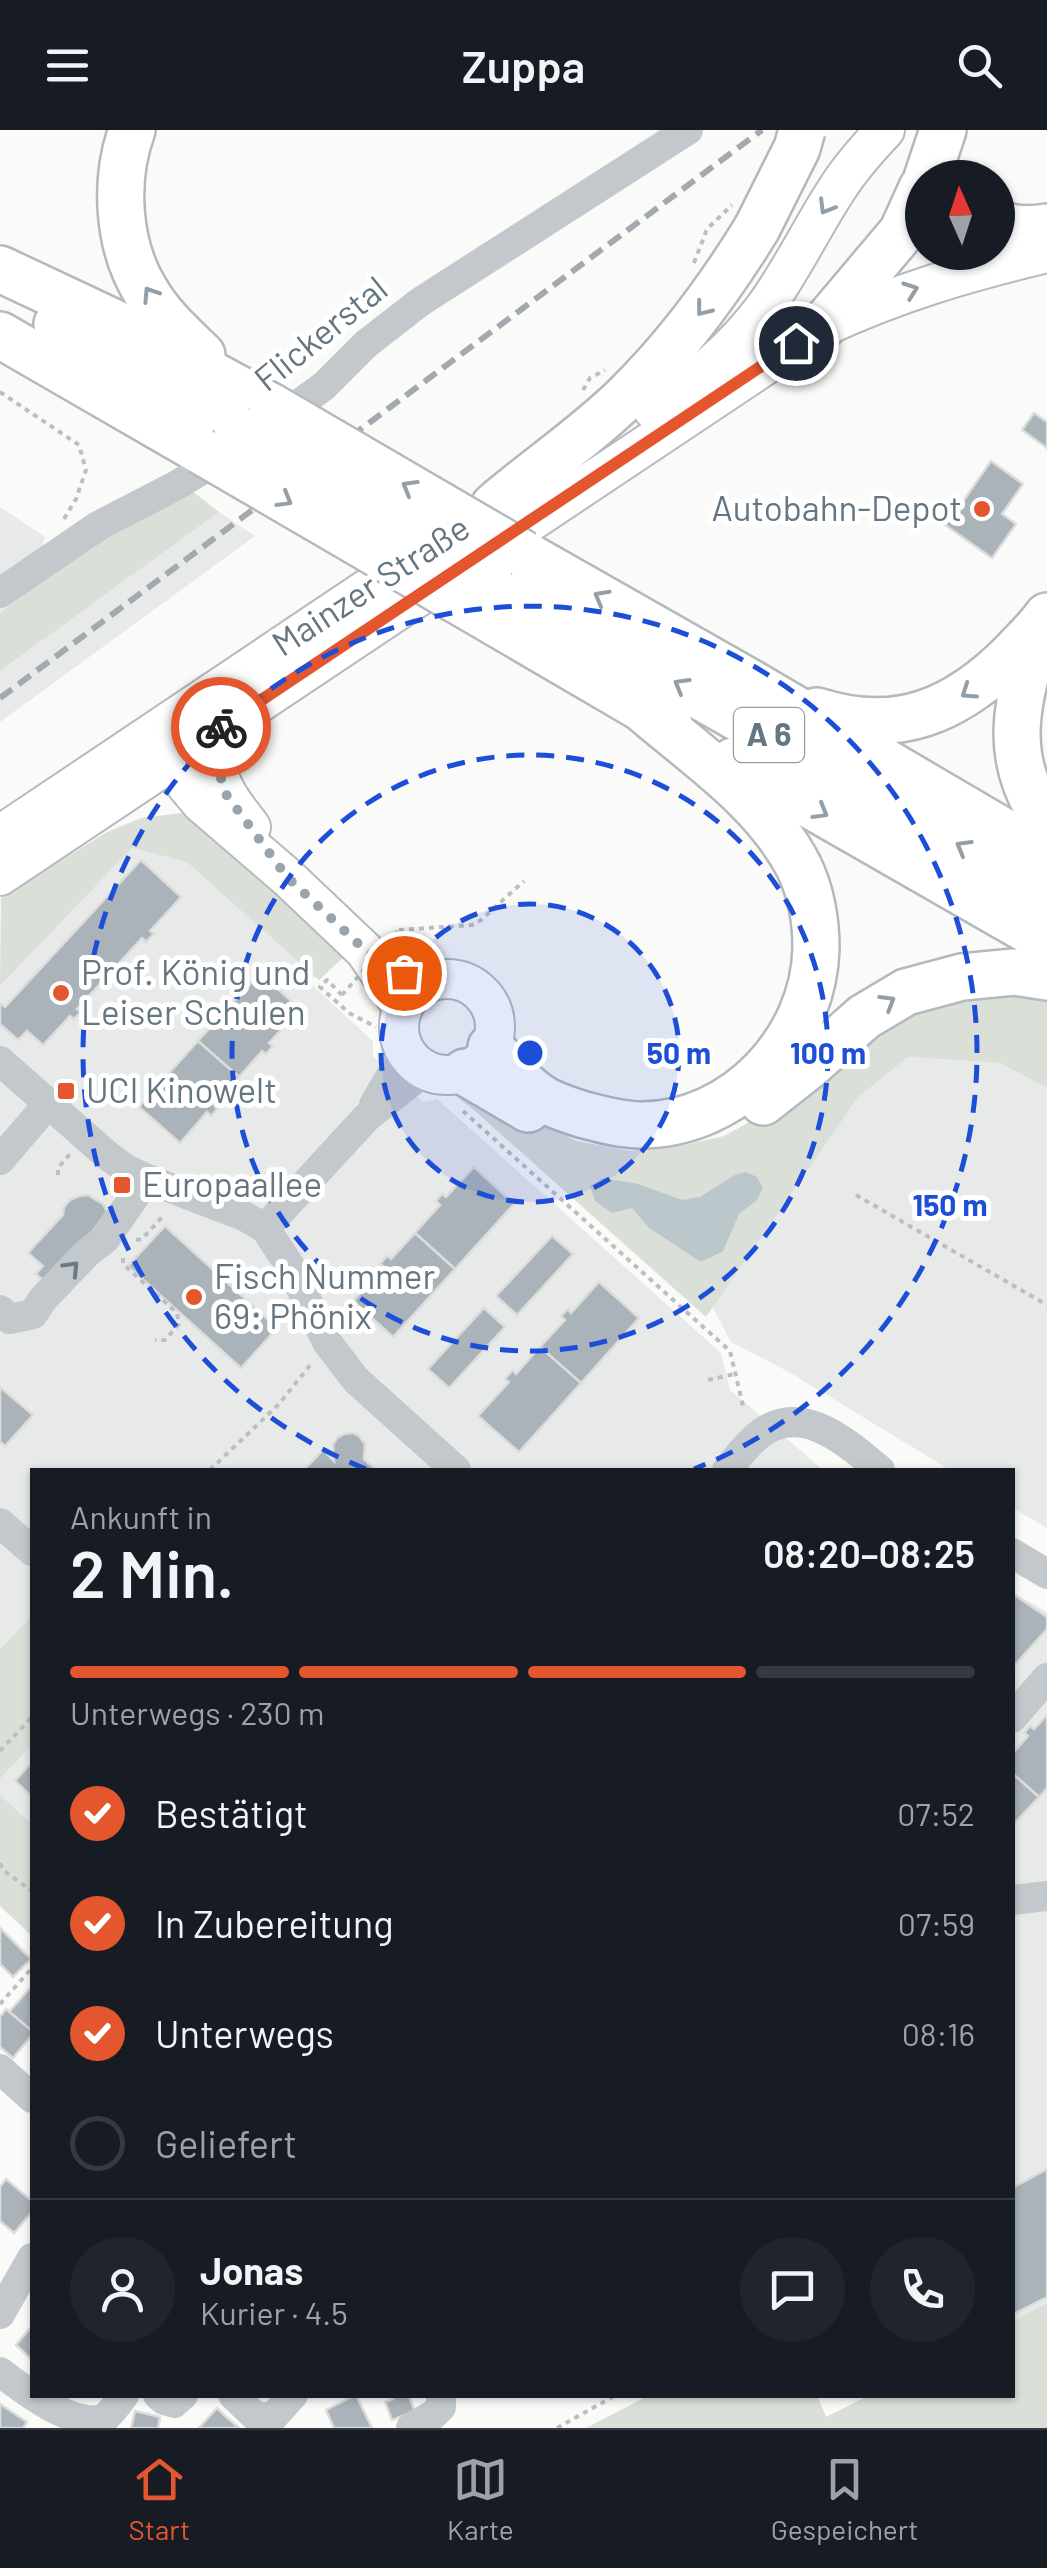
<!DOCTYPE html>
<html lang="de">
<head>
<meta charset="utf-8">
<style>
  body { margin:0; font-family:Barlow,sans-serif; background:#20242c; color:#f1f3f6; height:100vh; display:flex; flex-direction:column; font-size:38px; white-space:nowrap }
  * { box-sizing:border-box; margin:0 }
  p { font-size:32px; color:#9ea1a6 }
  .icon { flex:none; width:55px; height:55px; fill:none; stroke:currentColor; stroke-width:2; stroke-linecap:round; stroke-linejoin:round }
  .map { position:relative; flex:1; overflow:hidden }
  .panel { position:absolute; left:30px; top:1338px; width:985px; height:930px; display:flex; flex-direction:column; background:#171b24; border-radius:0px; box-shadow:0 2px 8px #0004 }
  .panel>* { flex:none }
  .needle { width:65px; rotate:357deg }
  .fabs { position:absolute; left:905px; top:30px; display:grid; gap:20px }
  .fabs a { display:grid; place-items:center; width:110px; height:110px; border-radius:50%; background:#171b24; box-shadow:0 2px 8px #0004; font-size:50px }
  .pin { position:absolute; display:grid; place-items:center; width:85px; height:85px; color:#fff; margin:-42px; border:5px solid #fff; border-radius:50%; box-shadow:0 2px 10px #0007 }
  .courier { position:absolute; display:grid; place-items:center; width:100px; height:100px; margin:-50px; border:8px solid #e4572e; border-radius:50%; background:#fff; color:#222; box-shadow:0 2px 12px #0007 }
  .overview em { font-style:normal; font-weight:600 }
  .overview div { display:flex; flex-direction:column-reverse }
  .overview { display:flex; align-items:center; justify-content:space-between; height:170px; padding:0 40px }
  h1 { font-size:65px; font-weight:600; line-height:75px }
  .bar { display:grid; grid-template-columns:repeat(4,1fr); gap:15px 10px; align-content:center; height:120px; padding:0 40px }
  .bar i { height:12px; border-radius:8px; background:#363941 }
  .bar .on { background:#e4572e }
  .bar p { grid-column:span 4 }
  .line { display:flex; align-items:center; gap:25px; padding:0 40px; border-top:2px solid #363941 }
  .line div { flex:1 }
  .round { display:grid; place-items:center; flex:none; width:105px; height:105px; border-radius:52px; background:#20242c }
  ol { padding:0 40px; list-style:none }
  li { display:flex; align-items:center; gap:30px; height:110px }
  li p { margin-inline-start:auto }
  li .icon { padding:10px; border-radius:50%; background:#e4572e; color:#fff; stroke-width:4 }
  li:last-child { color:#9ea1a6 }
  li i { width:55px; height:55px; border:5px solid #363941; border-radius:50% }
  header { display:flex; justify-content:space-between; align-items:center; height:130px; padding:0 40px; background:#171b24; font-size:45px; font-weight:600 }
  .menu { display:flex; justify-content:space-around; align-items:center; height:140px; border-top:2px solid #363941; background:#171b24; font-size:28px; color:#9ea1a6 }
  .menu a { display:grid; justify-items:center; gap:5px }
  .menu .on { color:#e4572e }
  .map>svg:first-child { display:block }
  .built { fill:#e8e9e9 }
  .green { fill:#dadfd7 }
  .water { fill:#bbc7cb }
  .building { fill:#aab3b9; stroke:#dcdcda; stroke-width:2.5 }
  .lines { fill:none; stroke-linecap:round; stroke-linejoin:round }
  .major-casing { stroke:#b5babe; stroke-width:42 }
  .highway-casing { stroke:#b4b9bd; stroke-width:50 }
  .path { stroke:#bbbfc2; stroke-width:4; stroke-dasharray:5 5; stroke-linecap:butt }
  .minor { stroke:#c3c8cc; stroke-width:30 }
  .major { stroke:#fff; stroke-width:38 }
  .highway { stroke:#fff; stroke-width:45 }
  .rail { stroke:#a2aab0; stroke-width:6; stroke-dasharray:15 8; stroke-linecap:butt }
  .highway-bridge-casing { stroke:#b4b9bd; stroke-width:50; stroke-linecap:butt }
  .path-bridge { stroke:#bbbfc2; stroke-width:4; stroke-dasharray:5 5; stroke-linecap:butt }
  .highway-bridge { stroke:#fff; stroke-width:45 }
  .oneway { stroke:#939fa8 }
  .oneway2 { stroke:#6a7a87 }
  .done { stroke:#99a4ac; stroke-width:10; stroke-dasharray:0 18 }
  .route { stroke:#e4572e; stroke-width:12 }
  .ring { fill:none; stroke:#1d4ed8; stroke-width:5; stroke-dasharray:18 12 }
  .poi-dot { fill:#e4572e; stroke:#fff; stroke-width:4 }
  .labels { text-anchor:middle; stroke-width:10; stroke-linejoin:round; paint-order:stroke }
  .shield { fill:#fff; stroke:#939fa8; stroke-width:2.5 }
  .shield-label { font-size:32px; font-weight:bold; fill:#657683 }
  .street-label { font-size:35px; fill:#657683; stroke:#fff }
  .poi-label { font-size:35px; fill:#657683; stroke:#fff; text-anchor:start }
  .centre { fill:#1d4ed8; stroke:#fff; stroke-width:5 }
  .ring-label { font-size:30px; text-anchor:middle; font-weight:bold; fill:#1d4ed8; stroke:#fff; stroke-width:10; stroke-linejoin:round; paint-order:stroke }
</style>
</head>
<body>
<header><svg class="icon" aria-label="menu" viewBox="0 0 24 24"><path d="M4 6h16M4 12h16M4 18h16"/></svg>Zuppa<svg class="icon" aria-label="search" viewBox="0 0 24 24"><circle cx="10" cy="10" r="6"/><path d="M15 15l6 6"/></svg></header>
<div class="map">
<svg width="1047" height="2298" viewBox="0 0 1047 2298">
  <rect width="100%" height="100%" fill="#fafaf8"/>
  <g class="built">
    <polygon points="0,377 45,407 29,461 0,483"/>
    <polygon points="219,382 255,406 0,592 0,541"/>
    <polygon points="132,718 187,732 225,764 315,846 310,853 373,911 373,926 423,972 437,969 721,1223 730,1260 823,1340 32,1340 32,1486 0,1519 0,856"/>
    <polygon points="908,927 1000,933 1047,958 1047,1398 1013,1378 1012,1340 950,1340 789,1242 731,1212 712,1176 858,966"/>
    <polygon points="1012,1462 1047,1482 1047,2173 1013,2191"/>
    <polygon points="32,1615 32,1694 0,1665 0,1649"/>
  </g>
  <g class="green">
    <polygon points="188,358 219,382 0,541 0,483 93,411"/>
    <polygon points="182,683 195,688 348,823 319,850 187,732 132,718 0,856 1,768 107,702 141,688"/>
    <polygon points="1047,856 1047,958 1000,933 908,927 858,967 706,1187 475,981 449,961 467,961 488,965 576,1011 631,1021 671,1018 724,1006 773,979 872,898 953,861"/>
    <polygon points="32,1486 32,1615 0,1649 0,1519"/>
    <polygon points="0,1665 32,1694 32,1806 0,1776"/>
    <polygon points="1047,2173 1047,2298 586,2298 650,2265 817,2265 826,2287 870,2265 1012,2265 1013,2191"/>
  </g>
  <polygon class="water" points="746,1042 757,1047 763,1058 757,1070 739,1084 723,1121 701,1132 649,1098 632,1078 612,1083 595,1071 590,1056 603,1048 638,1054 682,1070 700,1067 735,1045"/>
  <g class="building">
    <polygon points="1034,283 1047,292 1047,318 1022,300"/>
    <polygon points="991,331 1023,354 1002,384 1016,394 992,428 934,387 943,375 955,383"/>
    <polygon points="141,730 181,767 150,801 154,804 146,812 142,808 77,879 81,882 74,889 70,886 43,915 27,901 18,910 0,894 0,873 5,877"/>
    <polygon points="260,843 300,879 269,913 273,916 266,924 262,921 239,947 198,911"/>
    <polygon points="198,911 239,947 214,975 217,979 211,986 207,982 180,1013 139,977"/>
    <polygon points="474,1037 514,1074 455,1139 415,1103 440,1075 436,1071 442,1064 446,1067"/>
    <polygon points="88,1065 103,1074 107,1082 51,1157 36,1144 43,1136 28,1123 63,1085 64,1077 70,1070 79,1066"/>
    <polygon points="165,1096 277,1198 241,1238 128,1136"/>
    <polygon points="415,1103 455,1139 393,1207 353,1171 384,1137 380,1134 387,1126 391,1129"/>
    <polygon points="552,1106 573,1124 517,1185 496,1166"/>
    <polygon points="599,1152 639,1188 581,1253 540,1217 565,1190 561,1186 568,1179 571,1183"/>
    <polygon points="484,1178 505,1197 449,1258 428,1239"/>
    <polygon points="540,1217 581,1253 519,1322 478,1286 509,1252 505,1249 513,1240 516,1244"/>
    <polygon points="0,1257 33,1285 5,1316 0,1312"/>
    <polygon points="353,1303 359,1306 365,1314 364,1329 376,1340 304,1340 323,1320 334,1331 333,1315 337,1308 344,1304"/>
    <polygon points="1016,1466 1047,1487 1047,1499 1012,1538 1012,1470"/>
    <polygon points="1047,1585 1047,1658 1039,1667 1012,1643 1012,1624 1028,1606 1024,1603 1030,1596 1034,1599"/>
    <polygon points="32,1632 32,1667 15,1651"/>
    <polygon points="1012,1643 1039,1667 1012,1696"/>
    <polygon points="0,1798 31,1829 13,1847 0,1834"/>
    <polygon points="32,1856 32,1901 9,1882"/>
    <polygon points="6,1879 32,1901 32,1905 13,1928 0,1917 0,1887"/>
    <polygon points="1047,2039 1047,2167 1012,2185 1012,2058"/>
    <polygon points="6,2049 32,2071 32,2082 14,2103 0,2091 0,2057"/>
    <polygon points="32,2196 32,2230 16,2215"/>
    <polygon points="356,2265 372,2298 334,2298 326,2280"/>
    <polygon points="391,2265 412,2265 409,2266 415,2281 392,2290 385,2272 393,2269"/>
    <polygon points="0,2274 27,2292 23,2298 0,2298"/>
    <polygon points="217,2278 223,2284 239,2298 199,2298"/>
    <polygon points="135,2281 160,2287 158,2298 131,2298"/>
  </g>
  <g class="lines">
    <g class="major-casing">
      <g id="major">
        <path d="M 653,280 C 696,250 734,219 765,177 C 792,140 812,97 837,59 C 850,38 868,18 885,0"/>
        <path d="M 218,599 C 210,645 224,662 251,697"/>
        <polyline points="175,603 175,628 186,655 201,673 287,747 365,821 403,878"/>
        <polyline points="0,705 419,424"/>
        <path d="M 0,746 L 821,198 C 896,163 967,142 1047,123"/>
        <circle cx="447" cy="897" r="48"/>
      </g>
    </g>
    <g class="highway-casing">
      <g id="highway">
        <path d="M 132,0 C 114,49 117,114 145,160 C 159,185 181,205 202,225"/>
        <polyline points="927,48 943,0"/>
        <path d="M 998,93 C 1014,100 1030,100 1047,97"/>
        <polyline points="0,139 132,201 272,277"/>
        <polyline points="57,194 237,299"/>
        <polyline points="821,198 902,102 922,58"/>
        <polyline points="0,205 201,321"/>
        <path d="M 494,376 C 537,339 585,307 625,268 C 677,217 719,160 757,98"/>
        <polyline points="524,424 751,553 1047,727"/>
        <polyline points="489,447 798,622 1047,767"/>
        <polyline points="455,469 669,594"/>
        <path d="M 1039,500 C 1017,570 1000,627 1047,693"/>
        <path d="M 817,581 C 898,607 958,580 1015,522 C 1026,510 1038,499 1047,486"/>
        <polyline points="733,631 1047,811"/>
        <path d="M 491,917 C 506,936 524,958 545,970 C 556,976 569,980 581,984 C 600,989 620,995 641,995 C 735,995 814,911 816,818 C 816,790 811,762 799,737 C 765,671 700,628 645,581"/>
        <polyline points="465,942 528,979"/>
        <polyline points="763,972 810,935 864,887 906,862 962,847 1014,842 1047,847"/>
      </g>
    </g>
    <g class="path">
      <polyline points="694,133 707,99 732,75"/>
      <polyline points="583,260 590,248 605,240"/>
      <polyline points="0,262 79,315 86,340 76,369 64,389"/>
      <polyline points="399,800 472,795 481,790 524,751"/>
      <polyline points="342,865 327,850 320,857 349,883 376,897"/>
      <polyline points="463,981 730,1221 744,1280"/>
      <polyline points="58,1045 58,1038 70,1024"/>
      <polyline points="856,1065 1047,1175"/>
      <polyline points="136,1110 142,1109 165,1084"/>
      <polyline points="123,1128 123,1134 177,1183 179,1194 165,1210 155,1210"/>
      <polyline points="708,1250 735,1244"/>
      <polyline points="210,1340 279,1274 311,1234"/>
      <polyline points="0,1621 32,1587"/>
      <polyline points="0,1733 3,1740 32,1761"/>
      <polyline points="0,1874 32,1838"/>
      <polyline points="557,2298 616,2265"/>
    </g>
    <g class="minor">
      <polyline points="274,292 324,256 366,214 420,172 688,0"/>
      <polyline points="0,463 98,396 177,355 228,324"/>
      <polyline points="0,931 108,1026 126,1039 147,1049 244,1086 265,1098 290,1136 327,1212 356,1250 456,1340"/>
      <polyline points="374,975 405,921"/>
      <polyline points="0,1030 48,974"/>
      <polyline points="265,1098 366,988 426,940"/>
      <polyline points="0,1180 10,1189 33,1184 43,1169 87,1123 105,1109 147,1049"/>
      <path d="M 727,1340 C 737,1328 747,1314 760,1304 C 802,1271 848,1314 880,1340"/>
      <polyline points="0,1393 32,1421"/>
      <polyline points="1012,1423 1047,1444"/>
      <polyline points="1012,1588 1047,1548"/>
      <polyline points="1012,1770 1047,1766"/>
      <polyline points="0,1939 32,1968"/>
      <polyline points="0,2184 32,2128"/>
      <path d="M 0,2242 C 24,2260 73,2298 103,2289 C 111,2284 119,2272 124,2265"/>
      <polyline points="158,2265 164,2270 174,2273 183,2265"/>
      <polyline points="233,2265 256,2287 273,2287 293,2265"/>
      <polyline points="411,2298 433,2285 441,2277 441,2265"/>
    </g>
    <use href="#major" class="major"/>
    <use href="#highway" class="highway"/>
    <polyline class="rail" points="0,568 762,0"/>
    <g class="highway-bridge-casing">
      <g id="highway-bridge">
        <polyline points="757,98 797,18 802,0"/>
        <polyline points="272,277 524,424"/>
        <polyline points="237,299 489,447"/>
        <polyline points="201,321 455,469"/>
      </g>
    </g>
    <polyline class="path-bridge" points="342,865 399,800"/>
    <use href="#highway-bridge" class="highway-bridge"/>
  </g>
  <defs><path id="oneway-chevron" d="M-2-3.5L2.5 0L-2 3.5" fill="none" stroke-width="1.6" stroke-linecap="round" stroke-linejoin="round" transform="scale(2.5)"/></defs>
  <g class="oneway">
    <use href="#oneway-chevron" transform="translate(826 77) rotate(121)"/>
    <use href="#oneway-chevron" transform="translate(911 160) rotate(-20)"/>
    <use href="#oneway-chevron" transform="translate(150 164) rotate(-123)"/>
    <use href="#oneway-chevron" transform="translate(703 179) rotate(128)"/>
    <use href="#oneway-chevron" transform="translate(409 357) rotate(-150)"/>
    <use href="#oneway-chevron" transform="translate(285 370) rotate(30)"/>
    <use href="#oneway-chevron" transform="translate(601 467) rotate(-151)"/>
    <use href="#oneway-chevron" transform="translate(681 555) rotate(-150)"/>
    <use href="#oneway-chevron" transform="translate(968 562) rotate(146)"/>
    <use href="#oneway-chevron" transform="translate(821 682) rotate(30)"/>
    <use href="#oneway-chevron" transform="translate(963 717) rotate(-150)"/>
    <use href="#oneway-chevron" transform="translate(888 872) rotate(-31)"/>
  </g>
  <use class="oneway2" href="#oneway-chevron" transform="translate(72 1138) rotate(-46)"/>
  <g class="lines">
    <polyline class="done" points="221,597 218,599 215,626 225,663 287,747 365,820 404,843"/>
    <polyline class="route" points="221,597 796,213"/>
  </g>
  <circle cx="530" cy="923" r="149" fill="#1d4ed8" fill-opacity=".12"/>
  <g class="ring">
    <circle cx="530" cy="923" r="149"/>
    <circle cx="530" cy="923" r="298"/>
    <path d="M366 1339A447 447 0 1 1 694 1339"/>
  </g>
  <g class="poi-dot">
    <circle cx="982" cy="379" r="10"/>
    <circle cx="61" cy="863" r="10"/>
    <rect x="56" y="951" width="20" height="20" rx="5"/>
    <rect x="112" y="1045" width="20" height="20" rx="5"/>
    <circle cx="194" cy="1167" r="10"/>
  </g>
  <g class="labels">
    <rect class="shield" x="734" y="578" width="70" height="54" rx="8"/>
    <g class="shield-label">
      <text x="769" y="616">A 6</text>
    </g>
    <g class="street-label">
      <text transform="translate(321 204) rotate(-39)" y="12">Flickerstal</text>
      <text transform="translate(371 456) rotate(-33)" y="12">Mainzer Straße</text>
    </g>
    <g class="poi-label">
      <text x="962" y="391" text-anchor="end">Autobahn-Depot</text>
      <text x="81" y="855">Prof. König und<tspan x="81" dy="40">Leiser Schulen</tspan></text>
      <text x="86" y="973">UCI Kinowelt</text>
      <text x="142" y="1067">Europaallee</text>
      <text x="214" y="1159">Fisch Nummer<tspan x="214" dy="40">69: Phönix</tspan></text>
    </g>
  </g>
  <circle cx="530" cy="923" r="15" class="centre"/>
  <g class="ring-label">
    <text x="679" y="934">50 m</text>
    <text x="828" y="934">100 m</text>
    <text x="950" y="1086">150 m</text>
  </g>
</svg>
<div class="fabs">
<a><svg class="needle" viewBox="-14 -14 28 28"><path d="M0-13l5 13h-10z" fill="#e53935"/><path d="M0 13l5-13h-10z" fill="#9ea1a6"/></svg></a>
</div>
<div class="pin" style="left:404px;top:843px;background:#ea580c"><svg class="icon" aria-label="bag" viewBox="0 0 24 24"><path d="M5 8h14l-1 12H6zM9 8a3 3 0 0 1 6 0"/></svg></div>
<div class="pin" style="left:796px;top:213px;background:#1f2937"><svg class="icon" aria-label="home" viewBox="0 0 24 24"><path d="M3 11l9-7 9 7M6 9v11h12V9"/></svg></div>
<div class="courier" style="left:221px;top:597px"><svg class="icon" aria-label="bike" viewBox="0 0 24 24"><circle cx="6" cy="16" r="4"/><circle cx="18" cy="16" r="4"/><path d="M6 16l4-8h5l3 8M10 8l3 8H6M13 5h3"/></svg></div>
<section class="panel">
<div class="overview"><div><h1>2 Min.</h1><p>Ankunft in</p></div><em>08:20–08:25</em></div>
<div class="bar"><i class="on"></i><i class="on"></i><i class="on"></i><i></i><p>Unterwegs · 230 m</p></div>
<ol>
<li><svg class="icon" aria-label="check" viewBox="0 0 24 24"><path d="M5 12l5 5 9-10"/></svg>Bestätigt<p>07:52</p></li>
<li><svg class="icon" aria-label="check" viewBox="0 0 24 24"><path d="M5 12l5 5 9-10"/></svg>In Zubereitung<p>07:59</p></li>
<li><svg class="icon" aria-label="check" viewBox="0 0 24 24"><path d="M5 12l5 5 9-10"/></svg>Unterwegs<p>08:16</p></li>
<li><i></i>Geliefert</li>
</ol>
<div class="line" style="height:180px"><a class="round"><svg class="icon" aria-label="person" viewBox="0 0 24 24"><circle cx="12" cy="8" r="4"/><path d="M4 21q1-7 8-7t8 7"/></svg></a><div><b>Jonas</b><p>Kurier · 4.5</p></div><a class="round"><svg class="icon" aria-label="chat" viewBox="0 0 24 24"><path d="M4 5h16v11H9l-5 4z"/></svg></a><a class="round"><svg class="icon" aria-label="phone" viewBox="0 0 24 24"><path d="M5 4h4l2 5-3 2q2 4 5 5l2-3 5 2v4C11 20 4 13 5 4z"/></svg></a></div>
</section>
</div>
<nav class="menu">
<a class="on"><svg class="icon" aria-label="home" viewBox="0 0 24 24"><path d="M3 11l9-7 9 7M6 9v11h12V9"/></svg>Start</a>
<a><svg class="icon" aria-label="map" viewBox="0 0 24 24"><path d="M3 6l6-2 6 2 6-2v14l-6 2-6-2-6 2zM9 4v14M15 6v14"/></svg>Karte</a>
<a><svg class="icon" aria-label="saved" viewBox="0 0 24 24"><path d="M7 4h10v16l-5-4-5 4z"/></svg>Gespeichert</a>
</nav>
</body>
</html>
